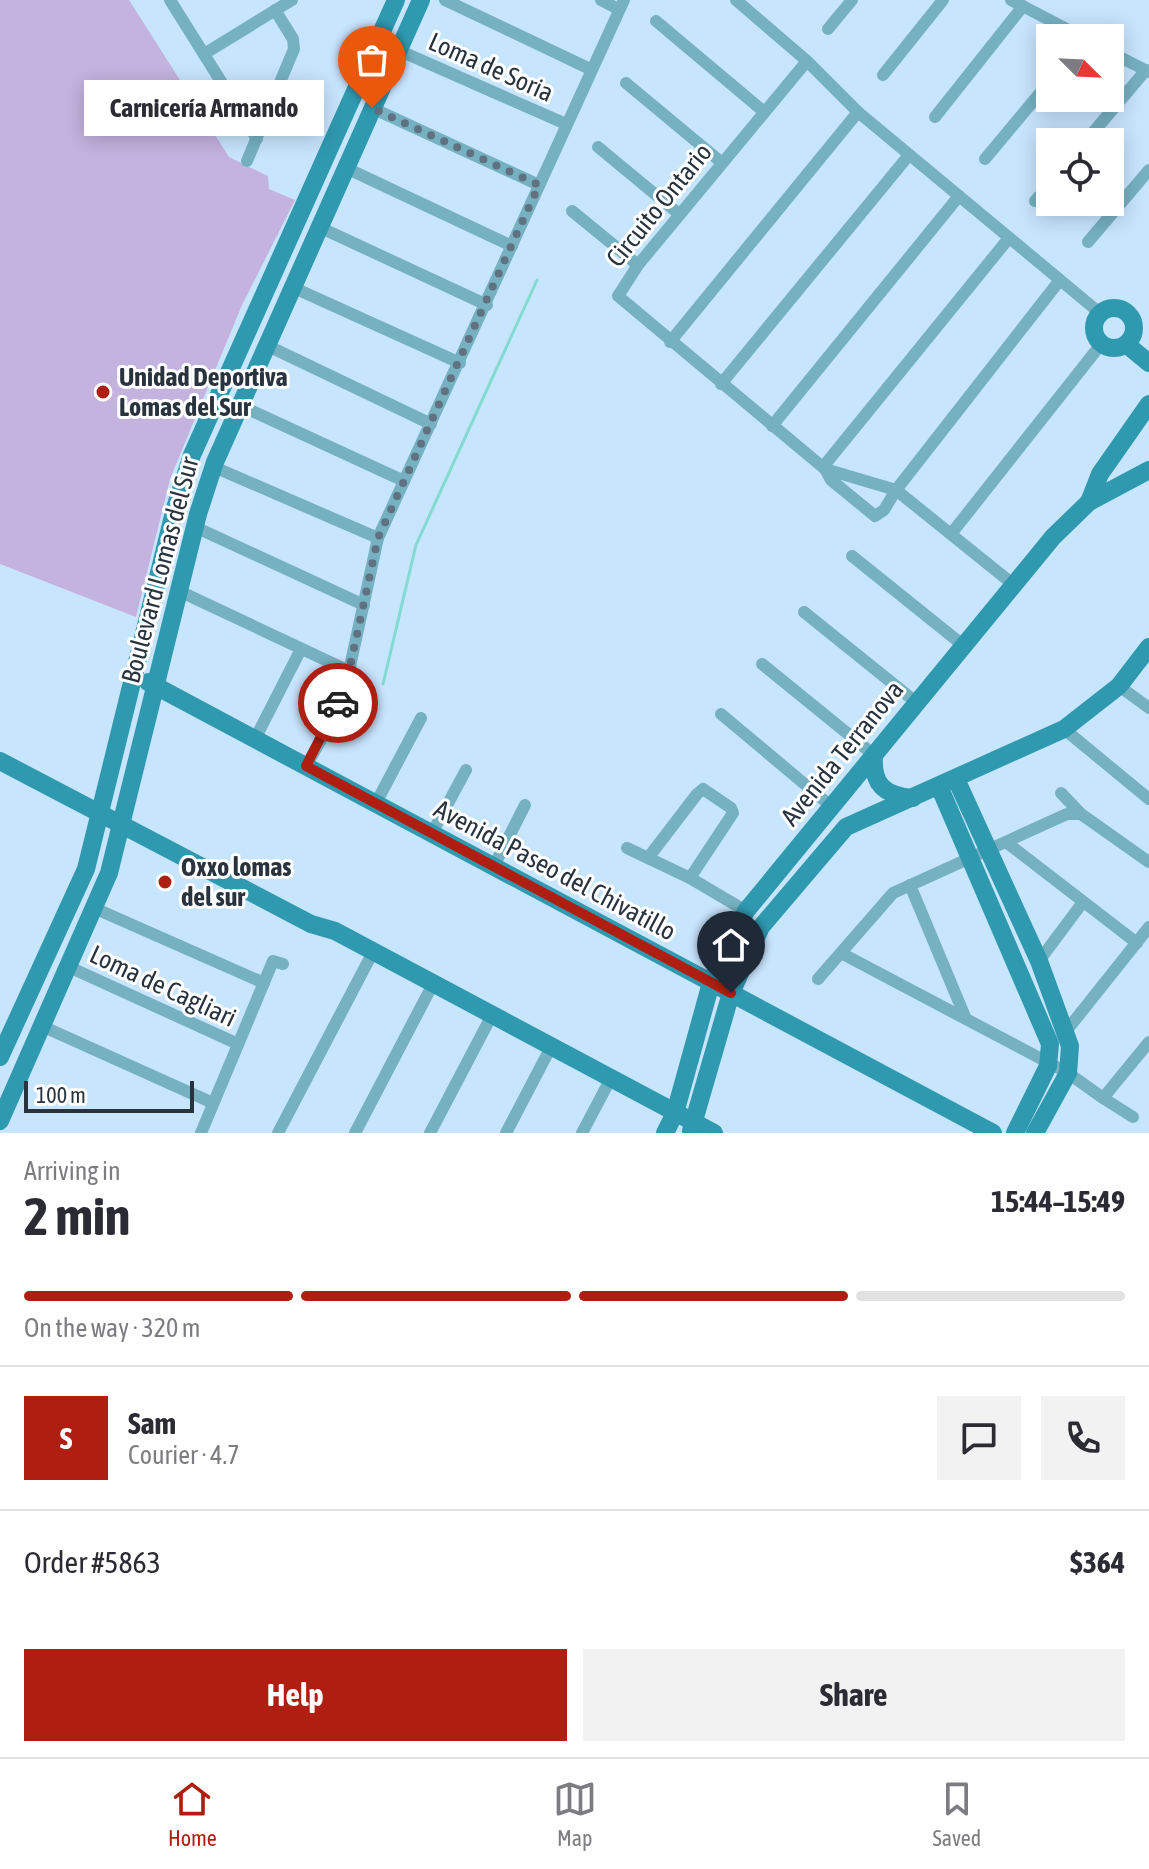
<!DOCTYPE html>
<html lang="en">
<head>
<meta charset="utf-8">
<style>
  body { margin:0; font-family:"Asap Condensed",sans-serif; background:#f2f2f3; color:#2b2b33; height:100vh; display:flex; flex-direction:column; font-size:30px; white-space:nowrap }
  * { box-sizing:border-box; margin:0 }
  p { font-size:26px; color:#7c7c81 }
  .icon { flex:none; width:44px; height:44px; fill:none; stroke:currentColor; stroke-width:2; stroke-linecap:round; stroke-linejoin:round }
  .map { position:relative; height:1133px; overflow:hidden }
  .details { display:flex; flex-direction:column; background:#fff; flex:1 }
  .details>* { flex:none }
  .needle { width:52px; rotate:114deg }
  .controls { position:absolute; left:1036px; top:24px; display:grid; gap:16px }
  .controls a { display:grid; place-items:center; width:88px; height:88px; border-radius:0px; background:#fff; box-shadow:0 4px 20px #0003; font-size:40px }
  .scale { position:absolute; left:24px; bottom:20px; width:170px; box-sizing:border-box; padding-left:8px; border:4px solid #28333d; border-top:0; font-size:22px; line-height:28px; white-space:nowrap; color:#28333d; -webkit-text-stroke:6px #fff; paint-order:stroke }
  .pin { position:absolute; display:grid; place-items:center; width:68px; height:68px; color:#fff; margin:-82px -34px; border-radius:50% 50% 50% 0; rotate:-45deg; box-shadow:0 0 8px #0007 }
  .pin .icon { rotate:45deg }
  .courier { position:absolute; display:grid; place-items:center; width:80px; height:80px; margin:-40px; border:6px solid #af1f11; border-radius:50%; background:#fff; color:#222; box-shadow:0 2px 10px #0007 }
  .bubble { position:absolute; height:56px; border-radius:0px; background:#fff; box-shadow:0 4px 20px #0003; font-size:26px; font-weight:700; line-height:56px; text-align:center }
  .overview em { font-style:normal; font-weight:700 }
  .overview div { display:flex; flex-direction:column-reverse }
  .overview { display:flex; align-items:center; justify-content:space-between; height:136px; padding:0 24px }
  h1 { font-size:52px; font-weight:700; line-height:60px }
  .bar { display:grid; grid-template-columns:repeat(4,1fr); gap:12px 8px; align-content:center; height:96px; padding:0 24px }
  .bar i { height:10px; border-radius:6px; background:#e1e1e2 }
  .bar .active { background:#af1f11 }
  .bar p { grid-column:span 4 }
  .line { display:flex; align-items:center; gap:20px; padding:0 24px; border-top:2px solid #e1e1e2 }
  .line div { flex:1 }
  .round { display:grid; place-items:center; flex:none; width:84px; height:84px; border-radius:0px; background:#f2f2f3 }
  .button { display:flex; gap:16px; margin-top:auto; padding:16px 24px }
  .button a { flex:1; height:92px; border-radius:0px; background:#af1f11; color:#fff; font-size:32px; font-weight:700; line-height:92px; text-align:center }
  .button a+a { background:#f2f2f3; color:#2b2b33 }
  .tab-bar { display:flex; justify-content:space-around; align-items:center; height:112px; border-top:2px solid #e1e1e2; background:#fff; font-size:22px; color:#7c7c81 }
  .tab-bar a { display:grid; justify-items:center; gap:4px }
  .tab-bar .active { color:#af1f11 }
  .map>svg:first-child { display:block }
  .green { fill:#c4b2df }
  .lines { fill:none; stroke-linecap:round; stroke-linejoin:round }
  .stream { stroke:#83dad1; stroke-width:3 }
  .street { stroke:#76b1c1; stroke-width:12 }
  .secondary { stroke:#2f99b0; stroke-width:18 }
  .done { stroke:#607181; stroke-width:8; stroke-dasharray:0 14.4 }
  .route { stroke:#af1f11; stroke-width:10 }
  .poi-dot { fill:#af1f11; stroke:#fff; stroke-width:3 }
  .labels { text-anchor:middle; stroke-width:6; stroke-linejoin:round; paint-order:stroke }
  .street-label { font-size:26px; fill:#28333d; stroke:#fff }
  .poi-label { font-size:26px; font-weight:bold; fill:#28333d; stroke:#fff; text-anchor:start }
</style>
</head>
<body>
<div class="map">
<svg width="1149" height="1133" viewBox="0 0 1149 1133">
  <rect width="100%" height="100%" fill="#c8e5fe"/>
  <polygon class="green" points="0,0 129,0 229,157 268,176 269,189 295,200 242,305 170,479 136,617 0,564"/>
  <g class="lines">
    <polyline class="stream" points="383,684 416,545 537,280"/>
    <g class="street">
      <polyline points="170,0 257,139"/>
      <polyline points="445,0 590,69"/>
      <polyline points="601,0 618,9"/>
      <polyline points="736,0 807,61"/>
      <polyline points="1011,0 1084,38"/>
      <polyline points="656,21 763,111"/>
      <polyline points="828,29 852,0"/>
      <polyline points="398,50 566,124"/>
      <polyline points="1110,52 1149,72"/>
      <polyline points="204,54 292,0"/>
      <polyline points="883,75 943,0"/>
      <polyline points="626,83 721,162"/>
      <polyline points="372,108 539,185"/>
      <polyline points="935,117 1023,6"/>
      <polyline points="1085,142 1146,70"/>
      <polyline points="598,147 679,214"/>
      <polyline points="985,159 1050,81"/>
      <polyline points="247,161 294,49 293,39 275,10"/>
      <polyline points="346,168 512,246"/>
      <polyline points="1035,201 1050,184"/>
      <polyline points="572,211 638,265"/>
      <polyline points="319,227 487,305"/>
      <polyline points="1088,242 1149,170"/>
      <polyline points="292,287 460,363"/>
      <polyline points="670,342 858,112"/>
      <polyline points="266,345 431,424"/>
      <polyline points="721,384 909,155"/>
      <polyline points="239,405 404,481"/>
      <polyline points="772,426 959,196"/>
      <polyline points="214,467 378,538"/>
      <polyline points="823,467 1009,238"/>
      <polyline points="825,469 831,480 875,516 884,510 896,490 1060,280"/>
      <polyline points="195,527 364,605"/>
      <polyline points="951,534 1102,343"/>
      <polyline points="852,556 964,646"/>
      <polyline points="1014,585 896,490 825,469 618,296 638,265 807,61 858,112 1101,314"/>
      <polyline points="179,591 349,671"/>
      <polyline points="804,612 917,703"/>
      <polyline points="762,664 874,755"/>
      <polyline points="1119,686 1149,708"/>
      <polyline points="721,714 832,807"/>
      <polyline points="1064,729 1149,799"/>
      <polyline points="255,739 301,649"/>
      <polyline points="306,766 329,726 349,671 378,538 624,0"/>
      <polyline points="1061,793 1081,814"/>
      <polyline points="376,803 421,718"/>
      <polyline points="432,833 466,770"/>
      <polyline points="1006,842 1137,943"/>
      <polyline points="627,848 690,878 746,911"/>
      <polyline points="648,858 697,794 703,789 731,808 733,813 690,878"/>
      <polyline points="494,866 525,805"/>
      <polyline points="910,885 966,1019"/>
      <polyline points="94,908 264,983"/>
      <polyline points="841,953 1068,1073 1103,1098 1149,1042"/>
      <polyline points="1039,961 1083,902"/>
      <polyline points="69,967 238,1044"/>
      <polyline points="818,979 893,893 1067,814 1081,814 1149,862"/>
      <polyline points="44,1027 213,1103"/>
      <polyline points="1067,1030 1149,927"/>
      <polyline points="1103,1098 1133,1117"/>
      <polyline points="201,1133 273,961 283,964"/>
      <polyline points="278,1133 373,952"/>
      <polyline points="355,1133 433,984"/>
      <polyline points="430,1133 492,1015"/>
      <polyline points="506,1133 551,1047"/>
      <polyline points="582,1133 611,1078"/>
    </g>
    <g class="secondary">
      <circle cx="1114" cy="328" r="20"/>
      <polyline points="1126,344 1149,363"/>
      <polyline points="1089,502 1100,474 1149,404"/>
      <polyline points="148,682 993,1133"/>
      <path d="M 874,755 C 872,785 884,795 913,798"/>
      <polyline points="0,761 311,924 335,931 714,1133"/>
      <polyline points="956,779 1039,961 1070,1046 1068,1073 1035,1133"/>
      <polyline points="939,786 1050,1044 1048,1066 1015,1133"/>
      <polyline points="0,1057 86,869 175,508 192,455 396,0"/>
      <polyline points="0,1121 109,873 198,514 215,462 421,0"/>
      <polyline points="691,1131 731,993 761,927 846,827 1064,729 1119,686 1149,647"/>
      <polyline points="665,1133 675,1113 711,983 746,911 1053,537 1089,502 1149,470"/>
    </g>
  </g>
  <g class="lines">
    <polyline class="done" points="338,703 349,671 378,538 539,185 372,108"/>
    <polyline class="route" points="338,703 306,766 731,993"/>
  </g>
  <g class="poi-dot">
    <circle cx="103" cy="392" r="8"/>
    <circle cx="165" cy="882" r="8"/>
  </g>
  <g class="labels">
    <g class="street-label">
      <text transform="translate(491 67) rotate(24)" y="9">Loma de Soria</text>
      <text transform="translate(659 205) rotate(-51)" y="9">Circuito Ontario</text>
      <text transform="translate(160 570) rotate(-75)" y="9">Boulevard Lomas del Sur</text>
      <text transform="translate(842 753) rotate(-51)" y="9">Avenida Terranova</text>
      <text transform="translate(555 870) rotate(28)" y="9">Avenida Paseo del Chivatillo</text>
      <text transform="translate(163 986) rotate(25)" y="9">Loma de Cagliari</text>
    </g>
    <g class="poi-label">
      <text x="119" y="386">Unidad Deportiva<tspan x="119" dy="30">Lomas del Sur</tspan></text>
      <text x="181" y="876">Oxxo lomas<tspan x="181" dy="30">del sur</tspan></text>
    </g>
  </g>
</svg>
<div class="controls">
<a><svg class="needle" viewBox="-14 -14 28 28"><path d="M0-13l5 13h-10z" fill="#e53935"/><path d="M0 13l5-13h-10z" fill="#7c7c81"/></svg></a>
<a><svg class="icon" aria-label="locate" viewBox="0 0 24 24"><circle cx="12" cy="12" r="6"/><path d="M12 2v4M12 18v4M2 12h4M18 12h4"/></svg></a>
</div>
<div class="scale">100 m</div>
<div class="pin" style="left:372px;top:108px;background:#ea580c"><svg class="icon" aria-label="bag" viewBox="0 0 24 24"><path d="M5 8h14l-1 12H6zM9 8a3 3 0 0 1 6 0"/></svg></div>
<div class="pin" style="left:731px;top:993px;background:#1f2937"><svg class="icon" aria-label="home" viewBox="0 0 24 24"><path d="M3 11l9-7 9 7M6 9v11h12V9"/></svg></div>
<div class="courier" style="left:338px;top:703px"><svg class="icon" aria-label="car" viewBox="0 0 24 24"><path d="M5 17H2v-5l4-1 3-4h7l3 4 3 1v5h-3M9 17h6M6 11h13"/><circle cx="7" cy="17" r="2"/><circle cx="17" cy="17" r="2"/></svg></div>
<div class="bubble" style="left:84px;top:80px;width:240px">Carnicería Armando</div>
</div>
<section class="details">
<div class="overview"><div><h1>2 min</h1><p>Arriving in</p></div><em>15:44–15:49</em></div>
<div class="bar"><i class="active"></i><i class="active"></i><i class="active"></i><i></i><p>On the way · 320 m</p></div>
<div class="line" style="height:144px"><b class="round" style="background:#af1f11;color:#fff">S</b><div><b>Sam</b><p>Courier · 4.7</p></div><a class="round"><svg class="icon" aria-label="chat" viewBox="0 0 24 24"><path d="M4 5h16v11H9l-5 4z"/></svg></a><a class="round"><svg class="icon" aria-label="phone" viewBox="0 0 24 24"><path d="M5 4h4l2 5-3 2q2 4 5 5l2-3 5 2v4C11 20 4 13 5 4z"/></svg></a></div>
<div class="line" style="height:104px"><div>Order #5863</div><b>$364</b></div>
<div class="button"><a>Help</a><a>Share</a></div>
</section>
<nav class="tab-bar">
<a class="active"><svg class="icon" aria-label="home" viewBox="0 0 24 24"><path d="M3 11l9-7 9 7M6 9v11h12V9"/></svg>Home</a>
<a><svg class="icon" aria-label="map" viewBox="0 0 24 24"><path d="M3 6l6-2 6 2 6-2v14l-6 2-6-2-6 2zM9 4v14M15 6v14"/></svg>Map</a>
<a><svg class="icon" aria-label="saved" viewBox="0 0 24 24"><path d="M7 4h10v16l-5-4-5 4z"/></svg>Saved</a>
</nav>
</body>
</html>
